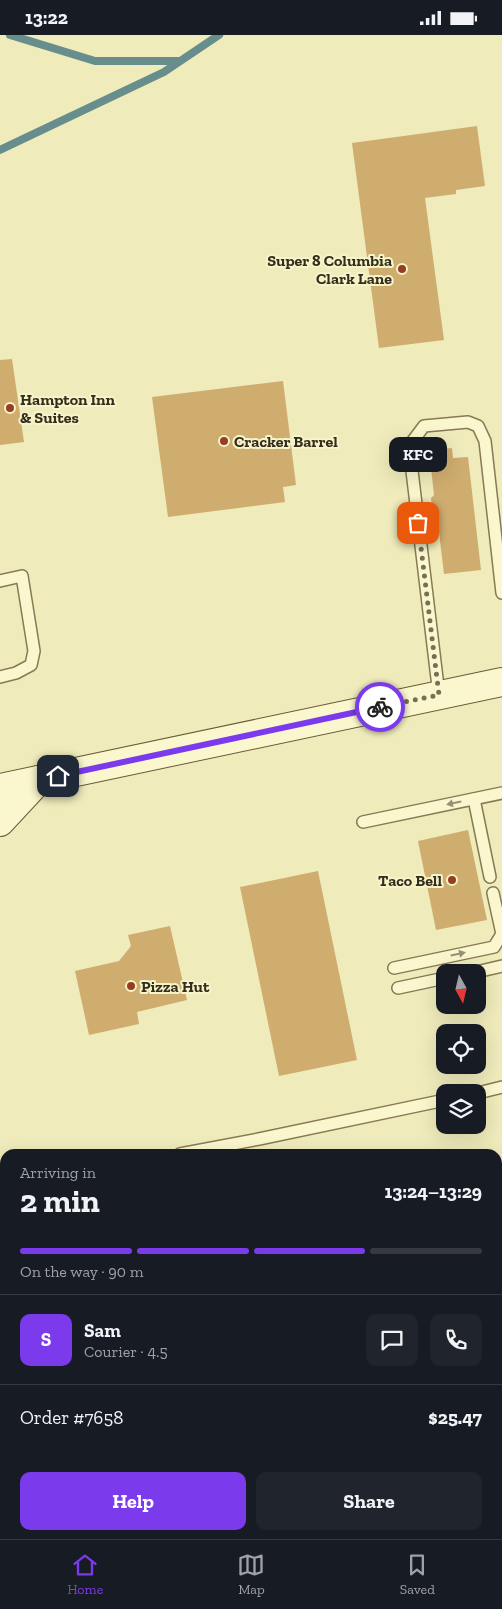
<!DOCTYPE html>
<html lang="en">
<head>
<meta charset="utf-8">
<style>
  body { margin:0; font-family:"Zilla Slab",serif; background:#20242c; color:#f1f3f6; height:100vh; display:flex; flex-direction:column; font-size:19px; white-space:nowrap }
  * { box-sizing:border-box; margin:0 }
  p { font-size:16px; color:#9ea1a6 }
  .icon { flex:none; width:28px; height:28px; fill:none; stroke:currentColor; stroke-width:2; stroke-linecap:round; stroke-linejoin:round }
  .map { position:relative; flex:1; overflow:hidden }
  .details { position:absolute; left:0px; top:1114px; width:502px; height:391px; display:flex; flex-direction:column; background:#171b24; border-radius:15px 15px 0 0; box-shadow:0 5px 20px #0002 }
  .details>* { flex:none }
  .needle { width:32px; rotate:172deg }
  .buttons { position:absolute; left:436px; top:929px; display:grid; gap:10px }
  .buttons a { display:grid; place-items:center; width:50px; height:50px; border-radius:10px; background:#171b24; box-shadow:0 5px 20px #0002; font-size:25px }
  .pin { position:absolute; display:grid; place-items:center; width:42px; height:42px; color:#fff; margin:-21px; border-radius:10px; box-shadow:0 2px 8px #0006 }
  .courier { position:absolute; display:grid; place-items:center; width:50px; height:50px; margin:-25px; border:4px solid #7c3aed; border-radius:50%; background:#fff; color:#222; box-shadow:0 1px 6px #0007 }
  .bubble { position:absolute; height:35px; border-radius:10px; background:#171b24; box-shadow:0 5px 20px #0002; font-size:16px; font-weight:800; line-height:35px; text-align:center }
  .head em { font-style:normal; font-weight:800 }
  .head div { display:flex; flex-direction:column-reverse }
  .head { display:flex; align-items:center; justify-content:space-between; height:85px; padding:0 20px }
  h1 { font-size:32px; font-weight:800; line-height:38px }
  .bar { display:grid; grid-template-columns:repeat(4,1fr); gap:8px 5px; align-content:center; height:60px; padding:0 20px }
  .bar i { height:6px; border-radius:4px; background:#363941 }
  .bar .on { background:#7c3aed }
  .bar p { grid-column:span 4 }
  .line { display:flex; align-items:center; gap:12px; padding:0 20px; border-top:1px solid #363941 }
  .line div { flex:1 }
  .round { display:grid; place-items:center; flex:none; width:52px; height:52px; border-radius:10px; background:#20242c }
  .cta { display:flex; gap:10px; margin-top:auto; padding:10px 20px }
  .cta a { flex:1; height:58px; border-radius:10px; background:#7c3aed; color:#fff; font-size:20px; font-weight:800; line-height:58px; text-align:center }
  .cta a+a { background:#20242c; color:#f1f3f6 }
  .status { display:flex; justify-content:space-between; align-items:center; height:35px; padding:0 25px; background:#171b24; direction:ltr }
  .status svg { height:14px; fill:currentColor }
  .menu { display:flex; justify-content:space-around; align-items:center; height:70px; border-top:1px solid #363941; background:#171b24; font-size:14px; color:#9ea1a6 }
  .menu a { display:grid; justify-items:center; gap:2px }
  .menu .on { color:#7c3aed }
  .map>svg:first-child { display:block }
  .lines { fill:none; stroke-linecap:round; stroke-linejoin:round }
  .stream { stroke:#678d8c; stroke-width:8 }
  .building { fill:#cfad6f }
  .service-casing { stroke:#867a54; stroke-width:14 }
  .minor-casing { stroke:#867a54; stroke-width:25 }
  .secondary-casing { stroke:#685b38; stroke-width:30 }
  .service { stroke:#faf7ce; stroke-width:11 }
  .minor { stroke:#faf7ce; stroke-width:22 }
  .secondary { stroke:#faf7ce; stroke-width:28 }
  .oneway { fill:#979274 }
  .done { stroke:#757052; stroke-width:5; stroke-dasharray:0 9 }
  .route { stroke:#7c3aed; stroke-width:6 }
  .poi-dot { fill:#973d22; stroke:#f6f4ca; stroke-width:2 }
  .labels { text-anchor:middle; stroke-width:4; stroke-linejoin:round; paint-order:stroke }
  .poi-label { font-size:16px; font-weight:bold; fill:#342d1a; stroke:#f6f4ca; text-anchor:start }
</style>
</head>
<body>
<div class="status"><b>13:22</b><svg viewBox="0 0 49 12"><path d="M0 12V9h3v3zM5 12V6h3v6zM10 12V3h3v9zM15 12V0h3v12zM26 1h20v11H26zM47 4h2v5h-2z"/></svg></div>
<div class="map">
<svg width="502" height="1504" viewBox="0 0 502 1504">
  <rect width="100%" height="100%" fill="#efebbb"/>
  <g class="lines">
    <g class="stream">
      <polyline points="10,0 95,26 179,26"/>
      <polyline points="0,115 164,37 219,0"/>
    </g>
  </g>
  <g class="building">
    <polygon points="477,91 485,151 456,155 456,159 425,163 444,305 379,313 352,108"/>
    <polygon points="12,324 24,407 0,410 0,325"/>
    <polygon points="283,346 296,450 283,452 285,467 168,482 152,362"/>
    <polygon points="452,413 453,423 468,422 481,535 444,539 438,489 434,490 431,463 434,460 429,415"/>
    <polygon points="468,795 487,885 436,895 418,806"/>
    <polygon points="318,836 357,1025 279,1041 240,852"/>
    <polygon points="170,891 187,965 137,977 139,989 89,1000 75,936 119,926 131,911 128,900"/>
  </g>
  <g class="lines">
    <g class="service-casing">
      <g id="service">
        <polyline points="0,546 22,541 34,616 31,630 16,638 0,642"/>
        <polyline points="439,660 409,411 424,391 468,387 478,391 485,406 502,558"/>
        <polyline points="474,764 490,842"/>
        <polyline points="363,787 502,758"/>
        <polyline points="394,933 494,912 502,899 493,858"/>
        <polyline points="472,938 502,931"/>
        <polyline points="398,953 445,943"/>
        <polyline points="478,1058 502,1052"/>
        <polyline points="180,1119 259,1104 445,1065"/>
        <polyline points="0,1140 5,1139"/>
        <polyline points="0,1353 5,1352"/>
        <polyline points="498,1396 502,1395"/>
        <polyline points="0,1498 5,1497"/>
        <polyline points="341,1500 342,1504"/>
      </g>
    </g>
    <g class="minor-casing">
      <g id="minor">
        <polyline points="0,1192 5,1216"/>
        <polyline points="64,1500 65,1504"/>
      </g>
    </g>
    <g class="secondary-casing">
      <g id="secondary">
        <polyline points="0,753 502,647"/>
        <polyline points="0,787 39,745"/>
      </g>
    </g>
    <use href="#service" class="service"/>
    <use href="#minor" class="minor"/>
    <use href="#secondary" class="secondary"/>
  </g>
  <defs><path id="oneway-solid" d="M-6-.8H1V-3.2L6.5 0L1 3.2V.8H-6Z" transform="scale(1.25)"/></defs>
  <g class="oneway">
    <use href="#oneway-solid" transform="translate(454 768) rotate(168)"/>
    <use href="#oneway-solid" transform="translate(458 919) rotate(-12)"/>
  </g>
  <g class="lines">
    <polyline class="done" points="380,672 439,660 418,488"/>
    <polyline class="route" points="58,741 380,672"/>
  </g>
  <g class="poi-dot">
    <circle cx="402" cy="234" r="5"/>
    <circle cx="10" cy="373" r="5"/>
    <circle cx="224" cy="406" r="5"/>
    <circle cx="452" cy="845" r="5"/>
    <circle cx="131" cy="951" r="5"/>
  </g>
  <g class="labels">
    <g class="poi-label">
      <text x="392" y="231" text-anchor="end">Super 8 Columbia<tspan x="392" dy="18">Clark Lane</tspan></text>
      <text x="20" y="370">Hampton Inn<tspan x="20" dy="18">&amp; Suites</tspan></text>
      <text x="234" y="412">Cracker Barrel</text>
      <text x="442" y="851" text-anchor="end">Taco Bell</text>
      <text x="141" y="957">Pizza Hut</text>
    </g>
  </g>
</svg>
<div class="buttons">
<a><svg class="needle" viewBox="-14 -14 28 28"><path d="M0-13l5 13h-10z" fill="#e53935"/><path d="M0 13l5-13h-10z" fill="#9ea1a6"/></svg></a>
<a><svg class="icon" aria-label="locate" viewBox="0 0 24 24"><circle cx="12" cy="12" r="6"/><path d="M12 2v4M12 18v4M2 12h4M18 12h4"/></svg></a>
<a><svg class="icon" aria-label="layers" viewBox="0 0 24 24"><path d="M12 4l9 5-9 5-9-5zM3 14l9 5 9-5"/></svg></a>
</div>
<div class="pin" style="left:418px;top:488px;background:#ea580c"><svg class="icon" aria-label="bag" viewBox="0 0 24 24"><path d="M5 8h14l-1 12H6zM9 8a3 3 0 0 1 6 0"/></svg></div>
<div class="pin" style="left:58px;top:741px;background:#1f2937"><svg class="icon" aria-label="home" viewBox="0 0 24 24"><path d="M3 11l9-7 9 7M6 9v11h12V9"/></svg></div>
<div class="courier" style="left:380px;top:672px"><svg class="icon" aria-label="bike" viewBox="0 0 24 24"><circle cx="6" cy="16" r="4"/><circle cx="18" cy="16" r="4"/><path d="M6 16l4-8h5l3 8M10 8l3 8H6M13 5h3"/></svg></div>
<div class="bubble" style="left:389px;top:402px;width:58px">KFC</div>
<section class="details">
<div class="head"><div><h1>2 min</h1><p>Arriving in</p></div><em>13:24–13:29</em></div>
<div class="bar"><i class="on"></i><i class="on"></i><i class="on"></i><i></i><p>On the way · 90 m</p></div>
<div class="line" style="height:90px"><b class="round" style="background:#7c3aed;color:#fff">S</b><div><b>Sam</b><p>Courier · 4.5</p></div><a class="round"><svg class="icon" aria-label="chat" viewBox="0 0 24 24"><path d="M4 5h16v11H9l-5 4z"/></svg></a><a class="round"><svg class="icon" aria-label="phone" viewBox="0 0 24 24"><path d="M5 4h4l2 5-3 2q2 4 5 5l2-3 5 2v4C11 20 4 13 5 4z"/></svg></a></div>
<div class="line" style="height:65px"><div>Order #7658</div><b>$25.47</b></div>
<div class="cta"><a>Help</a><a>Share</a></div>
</section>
</div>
<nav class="menu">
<a class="on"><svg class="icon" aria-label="home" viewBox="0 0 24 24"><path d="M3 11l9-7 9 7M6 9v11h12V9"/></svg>Home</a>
<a><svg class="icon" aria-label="map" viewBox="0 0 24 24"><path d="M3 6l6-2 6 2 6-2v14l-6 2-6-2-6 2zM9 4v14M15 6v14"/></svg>Map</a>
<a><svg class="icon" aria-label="saved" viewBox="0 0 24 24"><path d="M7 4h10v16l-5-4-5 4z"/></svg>Saved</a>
</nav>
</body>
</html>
